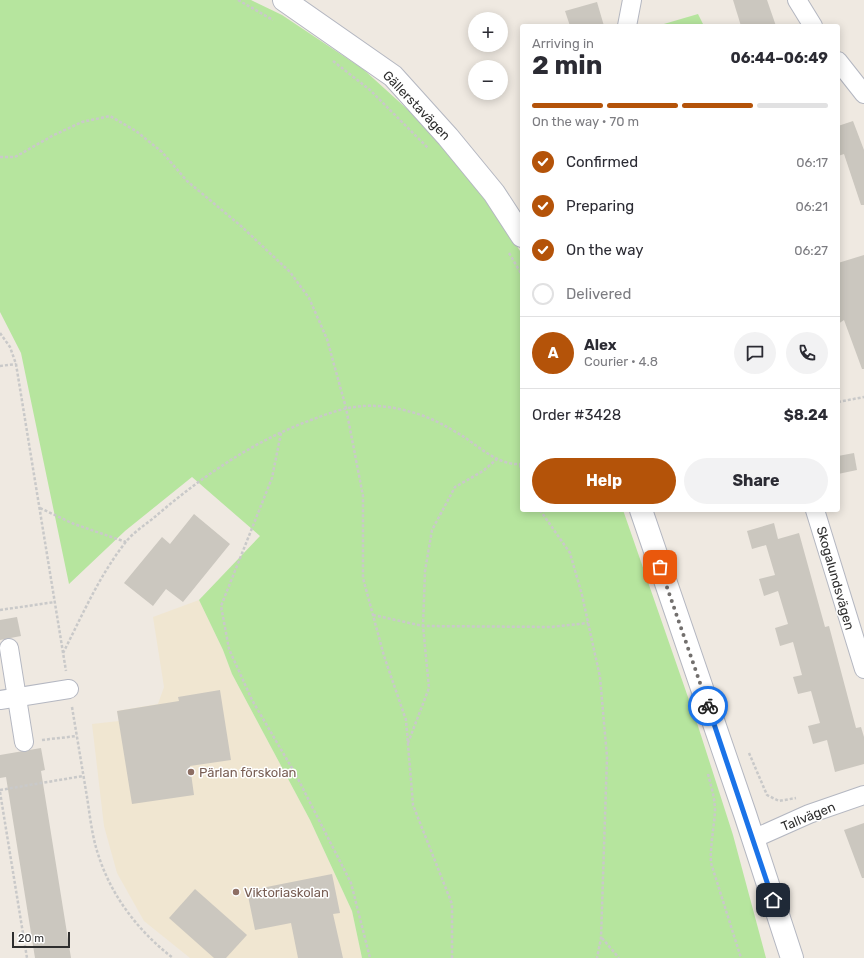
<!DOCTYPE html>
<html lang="en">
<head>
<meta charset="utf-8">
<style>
  body { margin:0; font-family:Rubik,sans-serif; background:#f2f2f3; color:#2b2b33; height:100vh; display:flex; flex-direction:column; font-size:15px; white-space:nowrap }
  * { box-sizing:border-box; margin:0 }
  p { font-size:13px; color:#7c7c81 }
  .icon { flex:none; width:22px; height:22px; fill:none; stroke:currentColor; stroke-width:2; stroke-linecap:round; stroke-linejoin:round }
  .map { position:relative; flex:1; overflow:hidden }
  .drawer { position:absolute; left:520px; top:24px; width:320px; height:488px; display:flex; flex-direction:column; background:#fff; border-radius:4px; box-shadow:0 2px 10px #0003 }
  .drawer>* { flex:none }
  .buttons { position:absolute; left:468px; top:12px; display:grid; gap:8px }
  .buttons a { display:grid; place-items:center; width:40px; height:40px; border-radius:50%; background:#fff; box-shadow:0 2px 10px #0003; font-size:20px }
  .scale { position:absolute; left:12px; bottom:10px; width:58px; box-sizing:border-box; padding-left:4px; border:2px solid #2e2e2e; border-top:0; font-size:11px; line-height:14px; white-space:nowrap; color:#2e2e2e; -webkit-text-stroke:3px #fff; paint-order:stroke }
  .pin { position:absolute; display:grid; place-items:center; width:34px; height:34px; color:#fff; margin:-17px; border-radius:8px; box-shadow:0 2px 6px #0006 }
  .courier { position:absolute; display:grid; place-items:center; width:40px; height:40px; margin:-20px; border:3px solid #1a73e8; border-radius:50%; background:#fff; color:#222; box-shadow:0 1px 5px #0007 }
  .overview em { font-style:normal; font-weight:700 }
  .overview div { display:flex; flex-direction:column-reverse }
  .overview { display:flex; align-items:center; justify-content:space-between; height:68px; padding:0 12px }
  h1 { font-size:26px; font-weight:700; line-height:30px }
  .bar { display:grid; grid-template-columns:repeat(4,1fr); gap:6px 4px; align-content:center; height:48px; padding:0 12px }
  .bar i { height:5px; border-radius:3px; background:#e1e1e2 }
  .bar .current { background:#b45309 }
  .bar p { grid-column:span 4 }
  .line { display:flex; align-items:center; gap:10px; padding:0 12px; border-top:1px solid #e1e1e2 }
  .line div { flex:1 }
  .round { display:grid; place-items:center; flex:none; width:42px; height:42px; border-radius:21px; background:#f2f2f3 }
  ol { padding:0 12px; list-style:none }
  li { display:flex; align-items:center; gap:12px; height:44px }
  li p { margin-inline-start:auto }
  li .icon { padding:4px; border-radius:50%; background:#b45309; color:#fff; stroke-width:4 }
  li:last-child { color:#7c7c81 }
  li i { width:22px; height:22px; border:2px solid #e1e1e2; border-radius:50% }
  .action { display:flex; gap:8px; margin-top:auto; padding:8px 12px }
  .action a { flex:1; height:46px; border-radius:24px; background:#b45309; color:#fff; font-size:16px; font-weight:700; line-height:46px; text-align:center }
  .action a+a { background:#f2f2f3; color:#2b2b33 }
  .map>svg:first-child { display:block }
  .education { fill:#f0e6d1 }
  .green { fill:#b6e59e }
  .building { fill:#cbc7bf }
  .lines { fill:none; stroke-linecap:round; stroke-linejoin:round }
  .street-casing { stroke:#b4b7c1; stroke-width:20 }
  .secondary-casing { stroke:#b4b7c1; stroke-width:24 }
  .path { stroke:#c9c9c9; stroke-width:2.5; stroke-dasharray:3 2; stroke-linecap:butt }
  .street { stroke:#fff; stroke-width:18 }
  .secondary { stroke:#fff; stroke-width:22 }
  .done { stroke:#726f6d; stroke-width:4; stroke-dasharray:0 7.2 }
  .route { stroke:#1a73e8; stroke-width:5 }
  .education-dot { fill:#8d6e63; stroke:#fff; stroke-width:1.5 }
  .labels { text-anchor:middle; stroke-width:3; stroke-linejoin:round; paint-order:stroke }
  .street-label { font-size:13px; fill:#2e2e2e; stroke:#fff }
  .education-label { font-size:13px; fill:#785e54; stroke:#fff; text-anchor:start }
</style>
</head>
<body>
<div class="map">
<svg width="864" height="958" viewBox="0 0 864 958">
  <rect width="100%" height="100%" fill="#efe9e1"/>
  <polygon class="education" points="199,600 223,650 232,674 310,820 352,911 362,958 190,958 144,921 117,873 104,826 92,724 119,721 117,711 158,704 164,687 153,617"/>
  <g class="green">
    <polygon points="0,0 251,0 282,15 363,69 428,128 492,208 522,254 522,510 623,510 698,726 733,835 766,958 362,958 352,911 310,820 232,674 223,650 199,600 260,536 192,477 125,531 69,584 21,353 0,312"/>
    <polygon points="698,14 704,26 657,26"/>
  </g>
  <g class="building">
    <polygon points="733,0 767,0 776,26 741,26"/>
    <polygon points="597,2 604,26 570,26 565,11"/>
    <polygon points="853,121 864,150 864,205 861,205 844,154 838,156 838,126"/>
    <polygon points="864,255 864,369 862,369 844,320 838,324 838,263"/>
    <polygon points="854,453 857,470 838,474 838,456"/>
    <polygon points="194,514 230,544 183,602 166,589 153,606 124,583 162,537 170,544"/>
    <polygon points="774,523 778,539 799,533 825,627 829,626 856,728 861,727 864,737 864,764 835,772 827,740 813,744 808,726 820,723 811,691 798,694 793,677 802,675 793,642 780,646 775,628 788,624 778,591 764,596 759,579 775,575 766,545 752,549 747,531"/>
    <polygon points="17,617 21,636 0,640 0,620"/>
    <polygon points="220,690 231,760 190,766 194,795 132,804 117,711 179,701 178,697"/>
    <polygon points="41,748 45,770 41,771 71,958 35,958 6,777 0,778 0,755"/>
    <polygon points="864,823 864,878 862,878 844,830"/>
    <polygon points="332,874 340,913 333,914 343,958 298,958 291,923 255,930 247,891"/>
    <polygon points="195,889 247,935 226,958 214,958 169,918"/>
  </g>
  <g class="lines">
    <g class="street-casing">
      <g id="street">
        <polyline points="797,0 813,26"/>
        <polyline points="627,26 632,0"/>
        <polyline points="838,61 864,94"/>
        <polyline points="815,510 864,669"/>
        <polyline points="9,648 24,742"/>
        <polyline points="0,700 69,689"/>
        <polyline points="753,839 809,814 864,795"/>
      </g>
    </g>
    <g class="secondary-casing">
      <g id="secondary">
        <polyline points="284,0 393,76 448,137 494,193 522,236"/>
        <polyline points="641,510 745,814 792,958"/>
      </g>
    </g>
    <g class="path">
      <polyline points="238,0 273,20"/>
      <polyline points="333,61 370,90 428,148"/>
      <polyline points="0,157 15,157 52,136 82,122 110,116 136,131 162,152 187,181 241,226 290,272 309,298 327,339 346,408 363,496 363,578 384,656 406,720 413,805 452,904 452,958"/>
      <polyline points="509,253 522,275"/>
      <polyline points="0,333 10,347 16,364 66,671"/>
      <polyline points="0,366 16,364"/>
      <polyline points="838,402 864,397"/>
      <polyline points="281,433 272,478 221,606 229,649 252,700 296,775 351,883 370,958"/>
      <polyline points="520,465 522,472"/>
      <polyline points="40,508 74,524 126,542"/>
      <polyline points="540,510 570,553 582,595 600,677 607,757 601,938 597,958"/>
      <polyline points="0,610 55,602"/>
      <polyline points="373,615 423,626 551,627 588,623"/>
      <path d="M 63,653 C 82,616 99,576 125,543 C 133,532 147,524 157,515 C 204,475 254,441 311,420 C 325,415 339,409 354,407 C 373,404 394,407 411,412 C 428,416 446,426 461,435 C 480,447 498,466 522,464"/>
      <path d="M 72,707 C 77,737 82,767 87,797 C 90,816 92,836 98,854 C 111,896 139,932 173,958"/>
      <polyline points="42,740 77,736"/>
      <polyline points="408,743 429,688 423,626 425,571 432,530 455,487 483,471 497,459"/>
      <polyline points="749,753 767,795 779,801 796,798"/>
      <path d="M 708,774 C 711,786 715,798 715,811 C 714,829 710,845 711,863 L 741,958"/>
      <polyline points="0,790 83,776"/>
      <polyline points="0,792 27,958"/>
      <polyline points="602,938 619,958"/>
    </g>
    <use href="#street" class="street"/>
    <use href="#secondary" class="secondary"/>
  </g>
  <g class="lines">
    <polyline class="done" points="660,567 708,706"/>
    <polyline class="route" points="708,706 773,900"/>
  </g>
  <g class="education-dot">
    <circle cx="191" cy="772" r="4"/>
    <circle cx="236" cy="892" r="4"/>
  </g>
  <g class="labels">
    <g class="street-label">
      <text transform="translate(417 105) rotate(46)" y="5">Gällerstavägen</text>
      <text transform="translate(836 578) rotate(74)" y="5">Skogalundsvägen</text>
      <text transform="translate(808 816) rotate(-22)" y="5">Tallvägen</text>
    </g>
    <g class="education-label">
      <text x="199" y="777">Pärlan förskolan</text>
      <text x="244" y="897">Viktoriaskolan</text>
    </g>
  </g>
</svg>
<div class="buttons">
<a>+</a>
<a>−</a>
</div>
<div class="scale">20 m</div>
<div class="pin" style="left:660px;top:567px;background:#ea580c"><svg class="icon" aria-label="bag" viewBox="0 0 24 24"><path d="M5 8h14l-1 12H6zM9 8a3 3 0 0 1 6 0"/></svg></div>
<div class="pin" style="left:773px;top:900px;background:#1f2937"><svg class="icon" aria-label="home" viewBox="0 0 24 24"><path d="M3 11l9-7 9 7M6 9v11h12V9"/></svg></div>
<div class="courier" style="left:708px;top:706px"><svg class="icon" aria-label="bike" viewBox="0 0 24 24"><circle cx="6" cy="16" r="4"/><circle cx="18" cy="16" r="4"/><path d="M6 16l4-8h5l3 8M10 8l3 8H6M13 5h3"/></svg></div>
<section class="drawer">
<div class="overview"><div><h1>2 min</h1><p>Arriving in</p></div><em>06:44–06:49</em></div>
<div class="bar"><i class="current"></i><i class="current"></i><i class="current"></i><i></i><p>On the way · 70 m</p></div>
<ol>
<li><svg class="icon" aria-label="check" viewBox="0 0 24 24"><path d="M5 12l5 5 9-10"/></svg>Confirmed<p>06:17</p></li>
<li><svg class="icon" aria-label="check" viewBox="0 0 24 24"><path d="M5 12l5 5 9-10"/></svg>Preparing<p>06:21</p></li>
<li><svg class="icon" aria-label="check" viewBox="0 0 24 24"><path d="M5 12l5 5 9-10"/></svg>On the way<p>06:27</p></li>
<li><i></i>Delivered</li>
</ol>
<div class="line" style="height:72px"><b class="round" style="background:#b45309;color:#fff">A</b><div><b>Alex</b><p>Courier · 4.8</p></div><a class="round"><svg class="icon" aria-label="chat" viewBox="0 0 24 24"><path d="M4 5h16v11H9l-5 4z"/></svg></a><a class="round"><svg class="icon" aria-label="phone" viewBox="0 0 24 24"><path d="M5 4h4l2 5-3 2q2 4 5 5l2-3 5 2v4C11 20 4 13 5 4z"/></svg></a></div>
<div class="line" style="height:52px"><div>Order #3428</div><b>$8.24</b></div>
<div class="action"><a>Help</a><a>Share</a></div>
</section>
</div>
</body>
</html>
